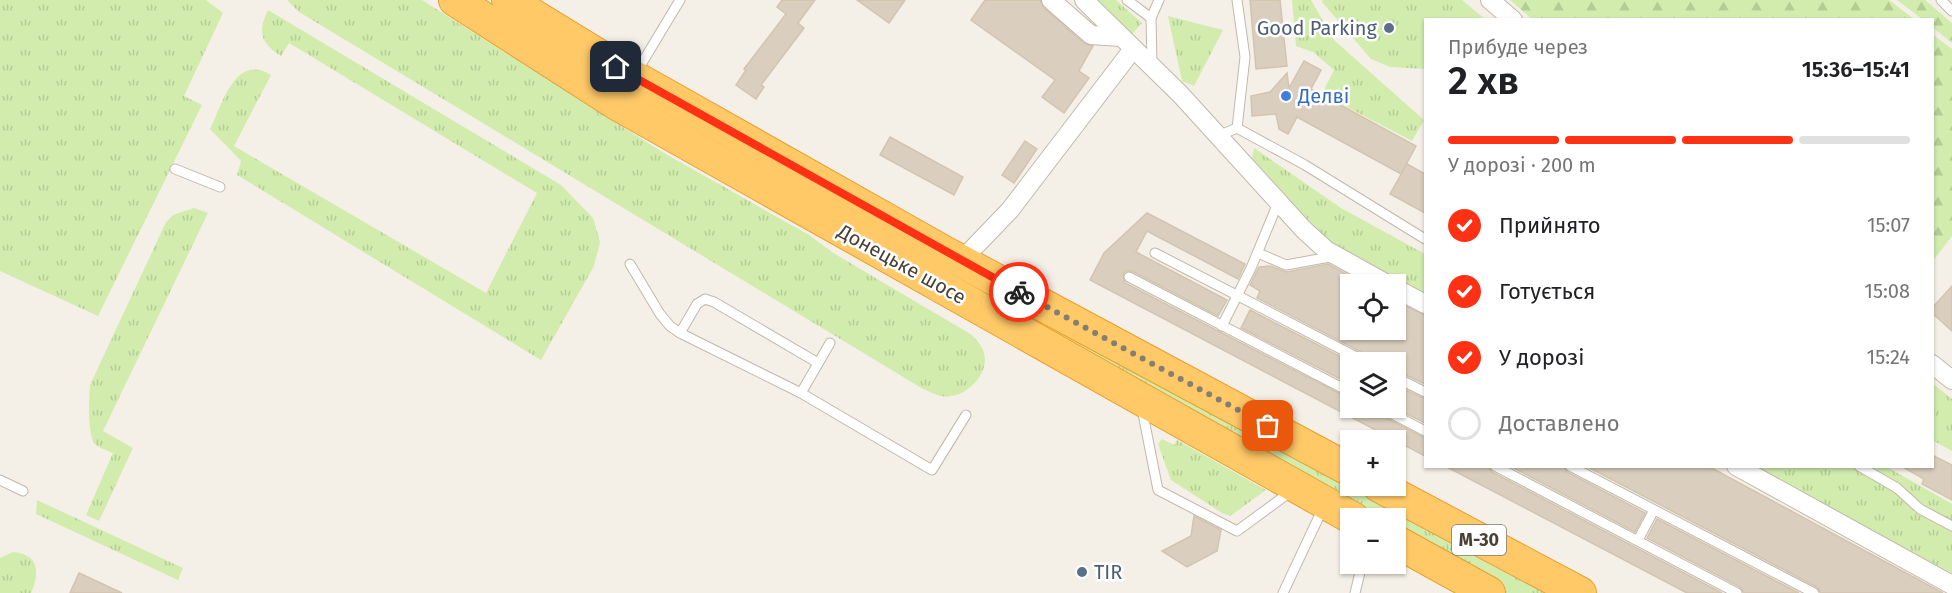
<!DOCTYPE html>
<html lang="uk">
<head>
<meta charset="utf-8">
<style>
  body { margin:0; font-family:"Fira Sans",sans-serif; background:#f2f2f2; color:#202124; height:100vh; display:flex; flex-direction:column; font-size:22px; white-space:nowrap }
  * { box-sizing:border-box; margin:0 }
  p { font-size:20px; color:#757577 }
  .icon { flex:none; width:33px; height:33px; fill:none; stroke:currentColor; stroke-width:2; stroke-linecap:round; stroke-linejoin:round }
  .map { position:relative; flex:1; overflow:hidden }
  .drawer { position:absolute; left:1424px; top:18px; width:510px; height:450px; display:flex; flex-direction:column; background:#fff; border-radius:0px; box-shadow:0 2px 4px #0004 }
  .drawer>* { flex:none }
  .buttons { position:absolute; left:1340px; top:274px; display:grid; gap:12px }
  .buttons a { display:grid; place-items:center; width:66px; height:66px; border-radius:0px; background:#fff; box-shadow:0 2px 4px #0004; font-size:30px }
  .pin { position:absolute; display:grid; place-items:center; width:51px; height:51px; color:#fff; margin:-26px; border-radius:12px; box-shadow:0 3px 9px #0006 }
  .courier { position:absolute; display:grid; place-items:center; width:60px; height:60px; margin:-30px; border:4px solid #ff3114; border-radius:50%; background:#fff; color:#222; box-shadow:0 2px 8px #0007 }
  .summary em { font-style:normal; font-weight:600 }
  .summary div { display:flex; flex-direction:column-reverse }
  .summary { display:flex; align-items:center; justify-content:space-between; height:102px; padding:0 24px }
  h1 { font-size:39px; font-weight:600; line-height:45px }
  .bar { display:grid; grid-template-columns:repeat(4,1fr); gap:9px 6px; align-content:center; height:72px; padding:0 24px }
  .bar i { height:8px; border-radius:4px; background:#e0e0e0 }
  .bar .active { background:#ff3114 }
  .bar p { grid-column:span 4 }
  ol { padding:0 24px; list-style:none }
  li { display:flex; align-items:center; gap:18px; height:66px }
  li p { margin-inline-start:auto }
  li .icon { padding:6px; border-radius:50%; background:#ff3114; color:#fff; stroke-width:4 }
  li:last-child { color:#757577 }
  li i { width:33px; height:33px; border:3px solid #e0e0e0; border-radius:50% }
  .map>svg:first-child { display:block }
  .grass { fill:url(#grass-tufts) }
  .forest { fill:url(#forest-firs) }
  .building { fill:#dacfbe; stroke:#d3c4ae; stroke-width:1.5 }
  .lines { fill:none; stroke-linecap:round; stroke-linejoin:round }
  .lane-casing { stroke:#c1b8a9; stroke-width:11 }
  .street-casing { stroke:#c1b8a9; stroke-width:20 }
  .highway-casing { stroke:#ea9f2c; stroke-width:34 }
  .lane { stroke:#fff; stroke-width:9 }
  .street { stroke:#fff; stroke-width:18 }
  .highway { stroke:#ffc968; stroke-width:32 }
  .done { stroke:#857e73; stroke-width:6; stroke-dasharray:0 10.8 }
  .route { stroke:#ff3114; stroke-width:8 }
  .service-dot { fill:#5c6f8a; stroke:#fff; stroke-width:2 }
  .shop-dot { fill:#3f7fe0; stroke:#fff; stroke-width:2 }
  .labels { text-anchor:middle; stroke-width:5; stroke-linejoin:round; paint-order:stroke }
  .shield { fill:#fff; stroke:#807a72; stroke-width:1.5 }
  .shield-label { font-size:18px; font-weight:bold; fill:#494135 }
  .service-label { font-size:20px; fill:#4e5e75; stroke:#fff; text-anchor:end }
  .shop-label { font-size:20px; fill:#366cbe; stroke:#fff; text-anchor:start }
  .street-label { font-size:20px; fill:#494135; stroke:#fff }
</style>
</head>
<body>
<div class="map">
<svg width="1952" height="593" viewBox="0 0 1952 593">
  <defs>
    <pattern id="grass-tufts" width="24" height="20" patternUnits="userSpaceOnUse" patternTransform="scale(1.5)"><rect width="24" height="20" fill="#d1ecad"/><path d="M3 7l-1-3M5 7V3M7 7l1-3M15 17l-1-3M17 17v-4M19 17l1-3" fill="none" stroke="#b5cc95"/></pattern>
    <pattern id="forest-firs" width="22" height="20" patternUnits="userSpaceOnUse" patternTransform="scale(1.5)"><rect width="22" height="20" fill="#d1ecad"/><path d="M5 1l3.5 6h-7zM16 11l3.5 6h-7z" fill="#b5cc95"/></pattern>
  </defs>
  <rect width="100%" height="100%" fill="#f5f0e7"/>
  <g class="grass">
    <polygon points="0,0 206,0 223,13 184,96 202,105 98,316 0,271"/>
    <path d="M 287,0 L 422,0 L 664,153 L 809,235 L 835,254 L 972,335 C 979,343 985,349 985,360 C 984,381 961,400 941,396 C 935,395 929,391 923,389 L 299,12 Z"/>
    <polygon points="1096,0 1116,0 1142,23 1132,34"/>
    <polygon points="1292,0 1311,0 1334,40 1424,120 1412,141 1322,94 1334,70 1313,52 1296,46"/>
    <polygon points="1323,0 1462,0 1485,19 1425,20 1425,69 1390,67 1371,59 1322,2"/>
    <path d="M 268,10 L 561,185 L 593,218 L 600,242 L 594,266 L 541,360 L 237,175 L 241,161 L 210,129 C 223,103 235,53 271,75 L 234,146 L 486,293 L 537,193 L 289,43 L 281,56 C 261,43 257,33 268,10 Z"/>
    <polygon points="1168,16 1223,30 1194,86 1182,81"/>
    <polygon points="1254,148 1341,208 1425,254 1425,294 1331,245 1252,158"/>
    <path d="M 194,208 L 208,213 L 103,431 L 133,448 L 99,521 L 86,515 L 113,453 C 108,451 99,448 95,444 C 87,435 89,397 90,385 L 166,222 L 173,215 Z"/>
    <polygon points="1017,309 1350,484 1350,486 1353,486 1556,593 1503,593 1395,532 1395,519 1372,519 1014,316"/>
    <polygon points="1932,383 1952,399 1952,451 1932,440"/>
    <polygon points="1162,439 1174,445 1177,440 1266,490 1233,514 1230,516 1222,513 1171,480 1158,444"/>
    <polygon points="1751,467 1887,467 1952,504 1952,573"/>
    <polygon points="37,500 183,568 178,580 36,514"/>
    <path d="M 13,552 C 39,554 40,573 31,593 L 0,593 L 0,558 Z"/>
  </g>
  <g class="forest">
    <polygon points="1510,0 1889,0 1914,19 1533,20"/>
    <polygon points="1897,0 1925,0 1952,23 1952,43 1932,27 1932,20 1922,19"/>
    <polygon points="1932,34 1952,49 1952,236 1932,262"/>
  </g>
  <g class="building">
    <polygon points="782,0 815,0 798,23 804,28 761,85 764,87 756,99 736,85 746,70 744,69 786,14 777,7"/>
    <polygon points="857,0 905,0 889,23"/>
    <polygon points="985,0 1040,0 1044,8 1084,43 1093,46 1079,71 1089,78 1064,113 1042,97 1055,80 971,20"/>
    <polygon points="1250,0 1280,0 1287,66 1256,69"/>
    <polygon points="1304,61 1321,70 1311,89 1416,146 1401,174 1297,117 1288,134 1279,129 1276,114 1252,116 1251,96 1270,92 1287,73 1289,88"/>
    <polygon points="890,137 963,177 954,195 880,155"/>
    <polygon points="1025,141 1037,149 1014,183 1002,175"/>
    <polygon points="1407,164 1425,174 1425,213 1390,194"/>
    <polygon points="1147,213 1245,264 1238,279 1147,231 1136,252 1227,300 1218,316 1132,271 1126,271 1123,274 1125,283 1350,399 1350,408 1367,408 1425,438 1425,456 1090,280 1104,253"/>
    <polygon points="1328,264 1366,285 1350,285 1350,330 1395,330 1395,301 1425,315 1425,384 1395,370 1395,363 1375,363 1371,357 1257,298 1260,291 1250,285 1259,267 1270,266 1287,272"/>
    <polygon points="1952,286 1952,331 1932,313 1932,308"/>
    <polygon points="1250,310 1353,363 1350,363 1350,384 1241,328"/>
    <polygon points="1395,385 1425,399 1425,423 1395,408"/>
    <polygon points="1932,455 1952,465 1952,500 1922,484 1924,479 1901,466 1932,466"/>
    <polygon points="1445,466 1488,466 1492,472 1722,593 1687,593"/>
    <polygon points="1510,466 1563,466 1567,472 1645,513 1635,532"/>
    <polygon points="1586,466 1708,466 1943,593 1821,593 1817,587"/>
    <polygon points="1194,516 1221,530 1217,551 1187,567 1162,551 1191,536"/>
    <polygon points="1657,519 1799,593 1744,593 1740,587 1647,538"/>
    <polygon points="79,573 122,593 70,593"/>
  </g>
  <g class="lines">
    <g class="lane-casing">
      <g id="lane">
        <polyline points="1127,0 1151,18"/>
        <polyline points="1941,0 1952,11"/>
        <polyline points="1152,65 1151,18 1159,0"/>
        <polyline points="636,73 680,0"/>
        <polyline points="1237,128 1245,57 1237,0"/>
        <polyline points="1218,136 1237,128 1305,165 1425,239"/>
        <polyline points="175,169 220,187"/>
        <polyline points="1155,253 1368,363"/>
        <polyline points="1258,253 1286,265 1335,256"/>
        <polyline points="630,264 660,314 670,326 680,333 801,393"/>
        <polyline points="1129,277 1350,392"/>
        <polyline points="1222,326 1251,268 1278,203"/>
        <polyline points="680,333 697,304 705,299 714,302 818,363"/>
        <polyline points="830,343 801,393 932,470 966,415"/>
        <polyline points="1395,377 1425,392"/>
        <polyline points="1381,408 1425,431"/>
        <polyline points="1142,409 1158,490 1237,531 1293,490"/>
        <polyline points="1495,466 1737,593"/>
        <polyline points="1570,466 1814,593"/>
        <polyline points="1859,466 1897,488 1920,509 1952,526"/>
        <polyline points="0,480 23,491"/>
        <polyline points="1638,540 1654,510"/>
        <polyline points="1283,593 1323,508"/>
        <polyline points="1355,593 1362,564"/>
      </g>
    </g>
    <g class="street-casing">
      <g id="street">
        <polyline points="1051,0 1091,35 1121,37"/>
        <polyline points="1084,0 1180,94 1304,230 1326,250 1389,285"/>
        <polyline points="1490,0 1513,20"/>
        <polyline points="961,261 1010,210 1133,49"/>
        <polyline points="1395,288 1425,304"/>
        <polyline points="1932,364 1952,380"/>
        <polyline points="1736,466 1952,585"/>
      </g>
    </g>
    <g class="highway-casing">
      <g id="highway">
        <polyline points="455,0 617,104 1354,519"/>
        <polyline points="508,0 634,77 944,252 1350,470"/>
        <polyline points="1379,486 1580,593"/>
        <polyline points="1395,541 1489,593"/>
      </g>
    </g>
    <use href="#lane" class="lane"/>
    <use href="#street" class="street"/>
    <use href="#highway" class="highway"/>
  </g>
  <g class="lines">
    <polyline class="done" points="1019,292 1268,426"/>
    <polyline class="route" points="616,67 1019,292"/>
  </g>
  <g class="service-dot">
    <circle cx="1389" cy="28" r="6"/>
    <circle cx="1082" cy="572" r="6"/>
  </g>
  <circle class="shop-dot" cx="1286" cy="96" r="6"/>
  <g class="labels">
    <rect class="shield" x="1452" y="525" width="54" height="30" rx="4.5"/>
    <g class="shield-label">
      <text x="1479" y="546">М-30</text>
    </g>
    <g class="service-label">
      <text x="1377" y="35">Good Parking</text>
      <text x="1094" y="579" text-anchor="start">TIR</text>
    </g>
    <g class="shop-label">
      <text x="1298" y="103">Делві</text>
    </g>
    <g class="street-label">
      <text transform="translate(902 264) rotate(29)" y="7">Донецьке шосе</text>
    </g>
  </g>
</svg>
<div class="buttons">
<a><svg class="icon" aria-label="locate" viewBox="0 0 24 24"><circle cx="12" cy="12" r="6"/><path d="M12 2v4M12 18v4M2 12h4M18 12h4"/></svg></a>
<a><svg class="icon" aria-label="layers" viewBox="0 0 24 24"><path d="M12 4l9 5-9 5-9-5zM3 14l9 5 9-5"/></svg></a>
<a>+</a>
<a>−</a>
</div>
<div class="pin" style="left:1268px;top:426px;background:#ea580c"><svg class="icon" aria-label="bag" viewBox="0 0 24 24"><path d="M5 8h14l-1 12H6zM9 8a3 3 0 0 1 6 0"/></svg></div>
<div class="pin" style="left:616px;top:67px;background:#1f2937"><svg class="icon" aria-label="home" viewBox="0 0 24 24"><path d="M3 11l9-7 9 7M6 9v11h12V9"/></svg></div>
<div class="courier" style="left:1019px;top:292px"><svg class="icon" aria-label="bike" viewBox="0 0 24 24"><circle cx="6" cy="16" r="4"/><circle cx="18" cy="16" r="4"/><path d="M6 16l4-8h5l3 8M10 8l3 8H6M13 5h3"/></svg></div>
<section class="drawer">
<div class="summary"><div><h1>2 хв</h1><p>Прибуде через</p></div><em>15:36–15:41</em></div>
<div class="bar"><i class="active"></i><i class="active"></i><i class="active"></i><i></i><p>У дорозі · 200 m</p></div>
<ol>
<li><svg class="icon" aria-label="check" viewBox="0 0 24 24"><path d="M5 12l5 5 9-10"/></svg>Прийнято<p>15:07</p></li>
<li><svg class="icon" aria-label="check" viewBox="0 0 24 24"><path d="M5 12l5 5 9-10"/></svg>Готується<p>15:08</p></li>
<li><svg class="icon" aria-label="check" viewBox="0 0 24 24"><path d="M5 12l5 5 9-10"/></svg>У дорозі<p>15:24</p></li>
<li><i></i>Доставлено</li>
</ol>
</section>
</div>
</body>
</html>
